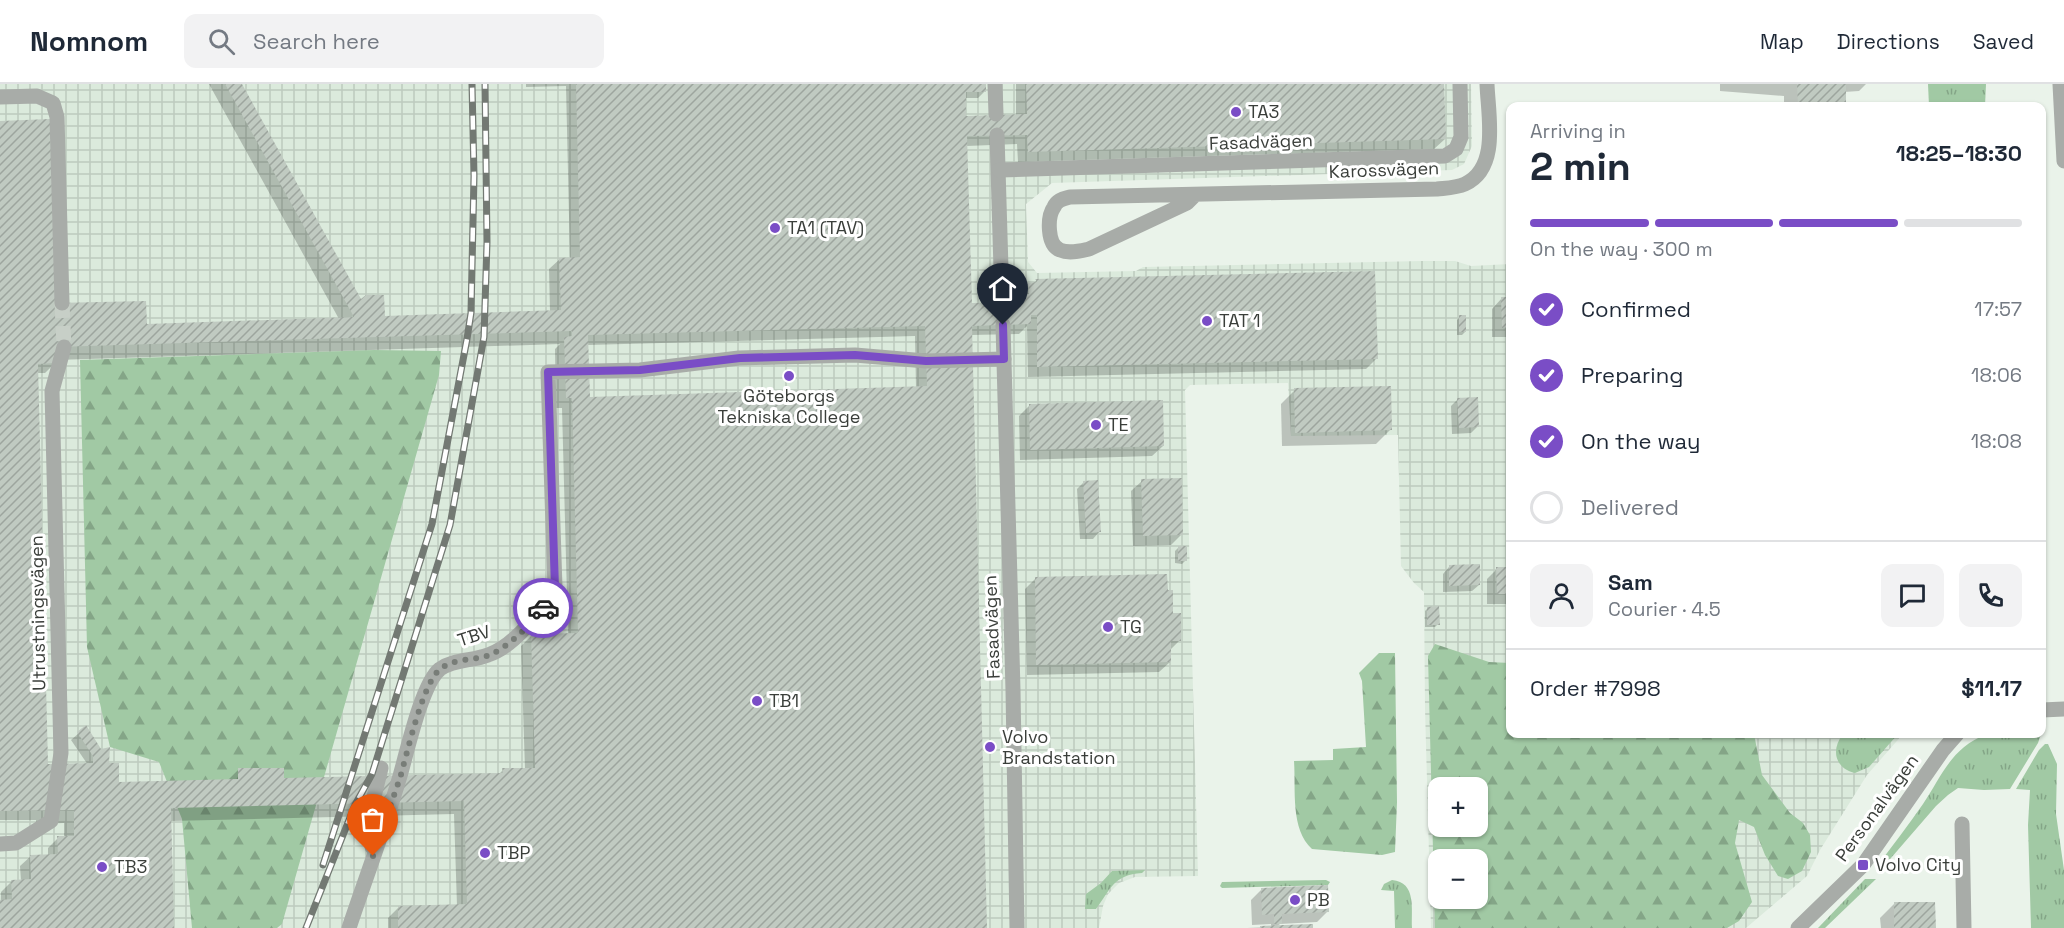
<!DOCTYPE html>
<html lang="en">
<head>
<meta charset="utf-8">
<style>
  body { margin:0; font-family:"Space Grotesk",sans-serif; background:#f2f2f3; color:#1f2937; height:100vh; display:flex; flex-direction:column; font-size:22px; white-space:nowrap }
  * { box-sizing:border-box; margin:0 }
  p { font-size:20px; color:#747a83 }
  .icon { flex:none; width:33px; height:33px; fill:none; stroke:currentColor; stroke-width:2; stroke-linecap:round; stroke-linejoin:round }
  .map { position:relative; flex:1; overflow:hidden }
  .panel { position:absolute; left:1506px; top:18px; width:540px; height:636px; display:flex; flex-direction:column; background:#fff; border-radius:12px; box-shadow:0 2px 4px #0004 }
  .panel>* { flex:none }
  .fabs { position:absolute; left:1428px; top:693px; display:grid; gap:12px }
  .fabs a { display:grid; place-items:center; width:60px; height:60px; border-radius:12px; background:#fff; box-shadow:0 2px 4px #0004; font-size:30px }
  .pin { position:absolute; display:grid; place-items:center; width:51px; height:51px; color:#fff; margin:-62px -26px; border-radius:50% 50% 50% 0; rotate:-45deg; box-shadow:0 0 6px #0007 }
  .pin .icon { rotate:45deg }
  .courier { position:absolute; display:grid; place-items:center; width:60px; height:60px; margin:-30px; border:4px solid #7a4dc6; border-radius:50%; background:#fff; color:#222; box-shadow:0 2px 8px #0007 }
  .head em { font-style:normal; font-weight:700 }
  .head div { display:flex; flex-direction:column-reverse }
  .head { display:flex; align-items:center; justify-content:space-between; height:102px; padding:0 24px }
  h1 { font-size:39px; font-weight:700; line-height:45px }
  .bar { display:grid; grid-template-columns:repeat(4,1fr); gap:9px 6px; align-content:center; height:72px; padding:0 24px }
  .bar i { height:8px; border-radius:4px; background:#e0e1e3 }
  .bar .selected { background:#7a4dc6 }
  .bar p { grid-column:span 4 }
  .line { display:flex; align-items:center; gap:15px; padding:0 24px; border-top:2px solid #e0e1e3 }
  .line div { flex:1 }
  .round { display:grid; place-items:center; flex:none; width:63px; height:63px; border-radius:12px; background:#f2f2f3 }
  ol { padding:0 24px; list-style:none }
  li { display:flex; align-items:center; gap:18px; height:66px }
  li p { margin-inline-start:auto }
  li .icon { padding:6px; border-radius:50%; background:#7a4dc6; color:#fff; stroke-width:4 }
  li:last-child { color:#747a83 }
  li i { width:33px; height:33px; border:3px solid #e0e1e3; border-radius:50% }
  header { display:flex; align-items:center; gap:36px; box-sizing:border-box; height:84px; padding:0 30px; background:#fff; border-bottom:2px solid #e0e1e3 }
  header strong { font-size:28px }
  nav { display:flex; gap:33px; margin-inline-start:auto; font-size:21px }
  .search { width:420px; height:54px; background:#f2f2f3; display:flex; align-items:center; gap:15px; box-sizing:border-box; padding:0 21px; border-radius:12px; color:#747a83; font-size:22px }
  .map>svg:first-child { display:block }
  .industrial { fill:url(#industrial-grid); fill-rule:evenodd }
  .grass { fill:url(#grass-tufts) }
  .forest { fill:url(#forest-firs); fill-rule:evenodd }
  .shadow { fill:#0003; fill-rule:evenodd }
  .building { fill:url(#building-hatch); fill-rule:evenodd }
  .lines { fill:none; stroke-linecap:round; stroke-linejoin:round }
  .minor-tunnel { stroke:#c7cfc7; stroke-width:15; stroke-dasharray:15 8; stroke-linecap:butt }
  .minor { stroke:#a8aca8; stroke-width:15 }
  .rail-casing { stroke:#737973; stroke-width:7 }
  .rail { stroke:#fff; stroke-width:4.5; stroke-dasharray:14; stroke-linecap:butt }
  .done { stroke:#787d78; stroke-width:6; stroke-dasharray:0 10.8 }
  .route { stroke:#7a4dc6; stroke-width:8 }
  .poi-dot { fill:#7a4dc6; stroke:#fff; stroke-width:2 }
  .labels { text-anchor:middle; stroke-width:6; stroke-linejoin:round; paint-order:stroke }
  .poi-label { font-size:18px; fill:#3a3e3a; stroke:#fff; text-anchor:start }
  .street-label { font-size:18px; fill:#3a3e3a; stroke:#fff }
</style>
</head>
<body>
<header>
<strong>Nomnom</strong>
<div class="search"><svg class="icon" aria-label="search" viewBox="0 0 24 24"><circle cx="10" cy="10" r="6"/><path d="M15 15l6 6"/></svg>Search here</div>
<nav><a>Map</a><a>Directions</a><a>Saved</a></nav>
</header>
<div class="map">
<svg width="2064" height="844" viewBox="0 0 2064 844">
  <defs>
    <pattern id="industrial-grid" width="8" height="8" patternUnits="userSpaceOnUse" patternTransform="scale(1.5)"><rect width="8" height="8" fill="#dbeadc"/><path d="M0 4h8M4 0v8" fill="none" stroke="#bdcabe"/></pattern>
    <pattern id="grass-tufts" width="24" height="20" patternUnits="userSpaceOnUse" patternTransform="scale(1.5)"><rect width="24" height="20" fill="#a1c9a4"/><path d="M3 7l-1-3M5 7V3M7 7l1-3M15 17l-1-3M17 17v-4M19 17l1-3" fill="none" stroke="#84a587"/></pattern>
    <pattern id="forest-firs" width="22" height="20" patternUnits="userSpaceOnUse" patternTransform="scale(1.5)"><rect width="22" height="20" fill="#a1c9a4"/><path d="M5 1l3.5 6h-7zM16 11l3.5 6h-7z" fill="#84a587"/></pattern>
    <pattern id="building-hatch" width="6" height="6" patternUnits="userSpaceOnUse" patternTransform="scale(1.5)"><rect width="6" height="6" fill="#c0cac1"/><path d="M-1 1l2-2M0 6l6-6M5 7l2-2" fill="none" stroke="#9da59e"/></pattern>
  </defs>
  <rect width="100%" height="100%" fill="#eaf3ea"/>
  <path class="industrial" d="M 0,0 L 1471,0 L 1472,62 L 1464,80 L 1452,86 L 1052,99 L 1026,120 L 1028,178 L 1037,189 L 1136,187 L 1143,183 L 1422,177 L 1455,177 L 1471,182 L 1510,180 L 1510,650 L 1903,650 L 1867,691 L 1820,766 L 1807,792 L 1746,844 L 1431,844 L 1425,624 L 1424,508 L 1414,499 L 1401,482 L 1398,351 L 1291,352 L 1288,299 L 1190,301 L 1185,306 L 1198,792 L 1135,793 L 1119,799 L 1108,810 L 1103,822 L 1099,844 L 0,844 ZM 1438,704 L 1478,704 L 1478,742 L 1438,742 ZM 1438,776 L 1478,776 L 1478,814 L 1438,814 Z"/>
  <g class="grass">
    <polygon points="1928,0 1986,0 1985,22 1929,22"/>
    <path d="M 1843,650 L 1898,650 L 1869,683 L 1855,689 C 1834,684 1831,665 1843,650 Z"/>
    <path d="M 1987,650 L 2041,650 L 2038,659 L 2010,705 L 1984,706 L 1958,704 L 1948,711 L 1936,722 L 1878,789 L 1876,784 C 1891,763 1908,742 1923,720 C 1943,690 1951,664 1987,650 Z"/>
    <polygon points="2045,660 2048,660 2057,680 2056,730 2064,786 2064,844 2031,844 2028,741 2030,706 2016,705 2039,666"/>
    <path d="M 1145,786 L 1142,789 C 1113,791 1111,805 1096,825 L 1085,825 L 1086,810 L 1101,799 L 1112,787 Z"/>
    <polygon points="1865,795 1876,795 1825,844 1818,844"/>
    <polygon points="1326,796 1330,798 1328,801 1222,804 1220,802 1222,798"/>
    <path d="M 1392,796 C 1417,798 1411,826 1412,844 L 1395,844 L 1394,807 L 1381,806 L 1384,800 Z"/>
  </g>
  <g class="forest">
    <polygon points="374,266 441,267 439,291 282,840 277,844 192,844 182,735 159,678 110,663 87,563 80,276"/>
    <path d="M 1435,560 L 1489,578 L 1510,579 L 1510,650 L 1754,650 L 1762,691 L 1790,729 L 1803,739 L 1810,751 L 1811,768 L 1802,787 L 1788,795 L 1778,792 L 1765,771 L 1754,743 L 1739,736 L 1735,759 L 1752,818 L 1739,837 L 1727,844 L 1435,844 L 1428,572 ZM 1438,704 L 1478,704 L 1478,742 L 1438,742 ZM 1438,776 L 1478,776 L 1478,814 L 1438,814 Z"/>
    <path d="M 1379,569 L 1395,569 L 1397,718 L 1395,768 L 1382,771 L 1312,765 C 1290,745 1296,705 1294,677 L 1333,676 L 1333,665 L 1366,663 L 1362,597 L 1359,589 Z"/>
  </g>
  <g class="shadow">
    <path d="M 209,0 L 241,0 L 361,217 L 384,234 L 550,228 L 549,185 L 560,175 L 570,175 L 566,2 L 526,3 L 526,0 L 985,0 L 985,7 L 978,14 L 964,14 L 965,33 L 1016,32 L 1016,0 L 1442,0 L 1445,55 L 1434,65 L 1018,78 L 1017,60 L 966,62 L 970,221 L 1009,220 L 1029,200 L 1033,200 L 1036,197 L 1374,189 L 1376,275 L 1366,285 L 1028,293 L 1027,242 L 1019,250 L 971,251 L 985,844 L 388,844 L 388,834 L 398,824 L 457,822 L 454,730 L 170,737 L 173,844 L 0,844 L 1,808 L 12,797 L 21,797 L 20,782 L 31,772 L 48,772 L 48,764 L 58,754 L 64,753 L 64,739 L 36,740 L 36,736 L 0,736 L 0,38 L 54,221 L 146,242 L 339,235 ZM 915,252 L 916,304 L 589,315 L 587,261 ZM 560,260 L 555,265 L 556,324 L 562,324 L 568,550 L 532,551 L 521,562 L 525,685 L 503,686 L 498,691 L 283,695 L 238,686 L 227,697 L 118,700 L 108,678 L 86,643 L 71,656 L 88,681 L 46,684 L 37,289 L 45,289 L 55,279 L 55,276 Z"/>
    <polygon points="1720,0 1866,0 1859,7 1844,8 1845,22 1784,22 1784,12 1720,7"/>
    <polygon points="1502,214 1510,214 1510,253 1492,253 1492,225"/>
    <polygon points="1460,233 1465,248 1462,251 1457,251 1457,236"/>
    <polygon points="1295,306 1390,346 1376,360 1282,362 1281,320"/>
    <polygon points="1458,315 1478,342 1471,349 1452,350 1451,322"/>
    <polygon points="1029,322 1163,362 1152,372 1020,376 1019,332"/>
    <polygon points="1142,397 1182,450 1171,461 1133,462 1131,407"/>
    <polygon points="1084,398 1099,448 1093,455 1080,455 1077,405"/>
    <polygon points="1178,464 1185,477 1182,480 1175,479 1175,467"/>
    <polygon points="1449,483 1479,501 1472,507 1443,508 1443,490"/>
    <polygon points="1510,484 1510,520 1487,520 1487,495 1497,485"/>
    <polygon points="1035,495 1172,531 1180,556 1169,567 1170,578 1159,588 1027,591 1025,505"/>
    <polygon points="1428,524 1438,540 1435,543 1425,543 1425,527"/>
    <polygon points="1262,805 1327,828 1317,838 1280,840 1276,843 1311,844 1247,844 1271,843 1271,840 1252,841 1251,816"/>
    <polygon points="1894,820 1934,844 1881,844 1880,834"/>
  </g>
  <g class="building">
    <path d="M 225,0 L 242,0 L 361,215 L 366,211 L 384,211 L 385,232 L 561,226 L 559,174 L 580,173 L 576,0 L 986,0 L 986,8 L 966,8 L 966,32 L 1027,30 L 1026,0 L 1444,0 L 1446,55 L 1028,68 L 1027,51 L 967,52 L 972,219 L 1015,218 L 1015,211 L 1029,210 L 1028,199 L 1037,198 L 1035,195 L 1375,187 L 1378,275 L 1037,283 L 1037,231 L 1031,231 L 1031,240 L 972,242 L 987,844 L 398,844 L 398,822 L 467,820 L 464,717 L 171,724 L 174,844 L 0,844 L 0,816 L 12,815 L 11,796 L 31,795 L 30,771 L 58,770 L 57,752 L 74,752 L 74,726 L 0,727 L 0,37 L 50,35 L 55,219 L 146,217 L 147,240 L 354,233 ZM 925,242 L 927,302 L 590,313 L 588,251 ZM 572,247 L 572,252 L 564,253 L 566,314 L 572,314 L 578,549 L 531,550 L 535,684 L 502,684 L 503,689 L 284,694 L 284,684 L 238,684 L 238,695 L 119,698 L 119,679 L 109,679 L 110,663 L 101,665 L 86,641 L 77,648 L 93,672 L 93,679 L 48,680 L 38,280 L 56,279 L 56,263 Z"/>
    <polygon points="1797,0 1846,0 1846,22 1798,22"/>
    <polygon points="1501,213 1510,213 1510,243 1502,244"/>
    <rect x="1459" y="231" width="7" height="17"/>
    <polygon points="1391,302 1392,346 1295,349 1294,304"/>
    <polygon points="1478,313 1479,343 1459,344 1457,314"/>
    <polygon points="1163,316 1164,362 1030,366 1029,320"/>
    <polygon points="1182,394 1183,451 1143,452 1141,395"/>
    <polygon points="1098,396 1101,448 1086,449 1083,397"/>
    <rect x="1178" y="462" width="9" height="15"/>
    <polygon points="1480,480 1480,501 1449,502 1449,481"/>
    <polygon points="1496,483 1510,483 1510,510 1497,510"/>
    <polygon points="1167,490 1168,506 1173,506 1173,529 1181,529 1181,557 1171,557 1171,578 1036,581 1035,493"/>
    <polygon points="1439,522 1440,541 1427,541 1427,523"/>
    <polygon points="1328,801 1329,828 1282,830 1282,840 1274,840 1274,830 1262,831 1261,804"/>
    <polygon points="1894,818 1935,818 1936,844 1894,844"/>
    <polygon points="1313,840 1313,844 1260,844 1260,842"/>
  </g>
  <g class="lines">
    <g class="minor-tunnel">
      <polyline points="1002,218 1003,241"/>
      <polyline points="62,219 64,263"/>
    </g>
    <g class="minor">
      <polyline points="995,0 996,30"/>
      <polyline points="2060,0 2064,77"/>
      <polyline points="0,13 37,12 53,19 57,33 62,219"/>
      <polyline points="997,51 1002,218"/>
      <polyline points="999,86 1445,72 1456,65 1461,53 1460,0"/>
      <path d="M 1195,111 L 1187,119 L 1089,165 C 1080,167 1069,170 1060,166 C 1047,161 1047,133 1054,123 C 1057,116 1063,115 1070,113 L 1437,105 C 1446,104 1456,104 1465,100 C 1500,84 1488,31 1487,0"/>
      <polyline points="1003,241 1013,606 1017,844"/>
      <polyline points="2042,626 2064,625"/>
      <polyline points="1962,740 1964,844"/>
      <polyline points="0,760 16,759 51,737 61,669 52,307 64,263"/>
      <polyline points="372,763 371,725 381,684"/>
      <path d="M 349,844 C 366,793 385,743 400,692 C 407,668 422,599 440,585 C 454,575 473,577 488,571 C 515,562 541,527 555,504 L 548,288 L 640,286 L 739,274 L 855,271 L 926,277 L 1004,275"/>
      <polyline points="1798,844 1863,781 1943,666 1957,650"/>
    </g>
    <g class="rail-casing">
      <g id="rail">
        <polyline points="323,781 432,440 467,255 471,229 474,92 472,0"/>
        <polyline points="306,844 355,721 372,690 450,441 484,253 487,158 485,0"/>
      </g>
    </g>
    <use href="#rail" class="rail"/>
  </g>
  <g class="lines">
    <path class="done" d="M 373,772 C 382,746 391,720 400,694 C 407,670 422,602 439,586 C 451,575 472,576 487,572 C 503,567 534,539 543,524"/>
    <polyline class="route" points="543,524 555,504 548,288 640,286 740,274 855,271 926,277 1004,275 1003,241"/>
  </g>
  <g class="poi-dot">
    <circle cx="1236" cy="28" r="6"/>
    <circle cx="775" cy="144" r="6"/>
    <circle cx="1207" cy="237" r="6"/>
    <circle cx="789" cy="292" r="6"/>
    <circle cx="1096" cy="341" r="6"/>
    <circle cx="1108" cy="543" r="6"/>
    <circle cx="757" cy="617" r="6"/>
    <circle cx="990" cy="663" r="6"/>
    <circle cx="485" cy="769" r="6"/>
    <rect x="1857" y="775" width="12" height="12" rx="3"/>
    <circle cx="102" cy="783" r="6"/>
    <circle cx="1295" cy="816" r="6"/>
  </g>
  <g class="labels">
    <g class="poi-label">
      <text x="1248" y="34">TA3</text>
      <text x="787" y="150">TA1 (TAV)</text>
      <text x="1219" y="243">TAT 1</text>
      <text x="789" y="318" text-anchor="middle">Göteborgs<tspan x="789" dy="21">Tekniska College</tspan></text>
      <text x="1108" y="347">TE</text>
      <text x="1120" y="549">TG</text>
      <text x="769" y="623">TB1</text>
      <text x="1002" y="659">Volvo<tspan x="1002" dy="21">Brandstation</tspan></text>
      <text x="497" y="775">TBP</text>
      <text x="1875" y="787">Volvo City</text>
      <text x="114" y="789">TB3</text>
      <text x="1307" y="822">PB</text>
    </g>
    <g class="street-label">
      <text transform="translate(1261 58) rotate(-2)" y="6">Fasadvägen</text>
      <text transform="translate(1384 86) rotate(-2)" y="6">Karossvägen</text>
      <text transform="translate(38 529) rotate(-91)" y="6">Utrustningsvägen</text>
      <text transform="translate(992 543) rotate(-92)" y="6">Fasadvägen</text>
      <text transform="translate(474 552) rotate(-18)" y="6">TBV</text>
      <text transform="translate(1877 724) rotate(-54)" y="6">Personalvägen</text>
    </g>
  </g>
</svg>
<div class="fabs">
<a>+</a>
<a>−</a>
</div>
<div class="pin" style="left:373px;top:772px;background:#ea580c"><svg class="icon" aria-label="bag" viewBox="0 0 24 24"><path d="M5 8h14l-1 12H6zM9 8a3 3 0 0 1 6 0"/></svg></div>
<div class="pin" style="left:1003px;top:241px;background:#1f2937"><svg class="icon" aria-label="home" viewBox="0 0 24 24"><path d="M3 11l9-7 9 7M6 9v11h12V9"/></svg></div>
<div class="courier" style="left:543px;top:524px"><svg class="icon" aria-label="car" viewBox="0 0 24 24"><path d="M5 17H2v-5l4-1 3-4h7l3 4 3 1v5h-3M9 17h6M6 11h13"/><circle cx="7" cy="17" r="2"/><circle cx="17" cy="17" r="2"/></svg></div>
<section class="panel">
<div class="head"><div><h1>2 min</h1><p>Arriving in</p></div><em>18:25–18:30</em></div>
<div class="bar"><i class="selected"></i><i class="selected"></i><i class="selected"></i><i></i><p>On the way · 300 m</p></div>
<ol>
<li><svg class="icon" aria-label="check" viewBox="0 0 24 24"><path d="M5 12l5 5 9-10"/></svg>Confirmed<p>17:57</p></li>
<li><svg class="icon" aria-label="check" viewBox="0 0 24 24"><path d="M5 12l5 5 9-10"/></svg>Preparing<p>18:06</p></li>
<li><svg class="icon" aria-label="check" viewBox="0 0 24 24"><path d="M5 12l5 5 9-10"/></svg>On the way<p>18:08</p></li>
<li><i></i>Delivered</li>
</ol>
<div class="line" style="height:108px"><a class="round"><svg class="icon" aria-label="person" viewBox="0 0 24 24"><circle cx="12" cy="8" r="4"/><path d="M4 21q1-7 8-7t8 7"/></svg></a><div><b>Sam</b><p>Courier · 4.5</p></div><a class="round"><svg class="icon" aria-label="chat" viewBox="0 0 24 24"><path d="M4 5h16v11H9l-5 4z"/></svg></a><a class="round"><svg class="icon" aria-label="phone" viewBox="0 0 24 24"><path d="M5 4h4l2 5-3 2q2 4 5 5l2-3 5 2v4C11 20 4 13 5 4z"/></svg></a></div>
<div class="line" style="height:78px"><div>Order #7998</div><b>$11.17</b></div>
</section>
</div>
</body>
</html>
